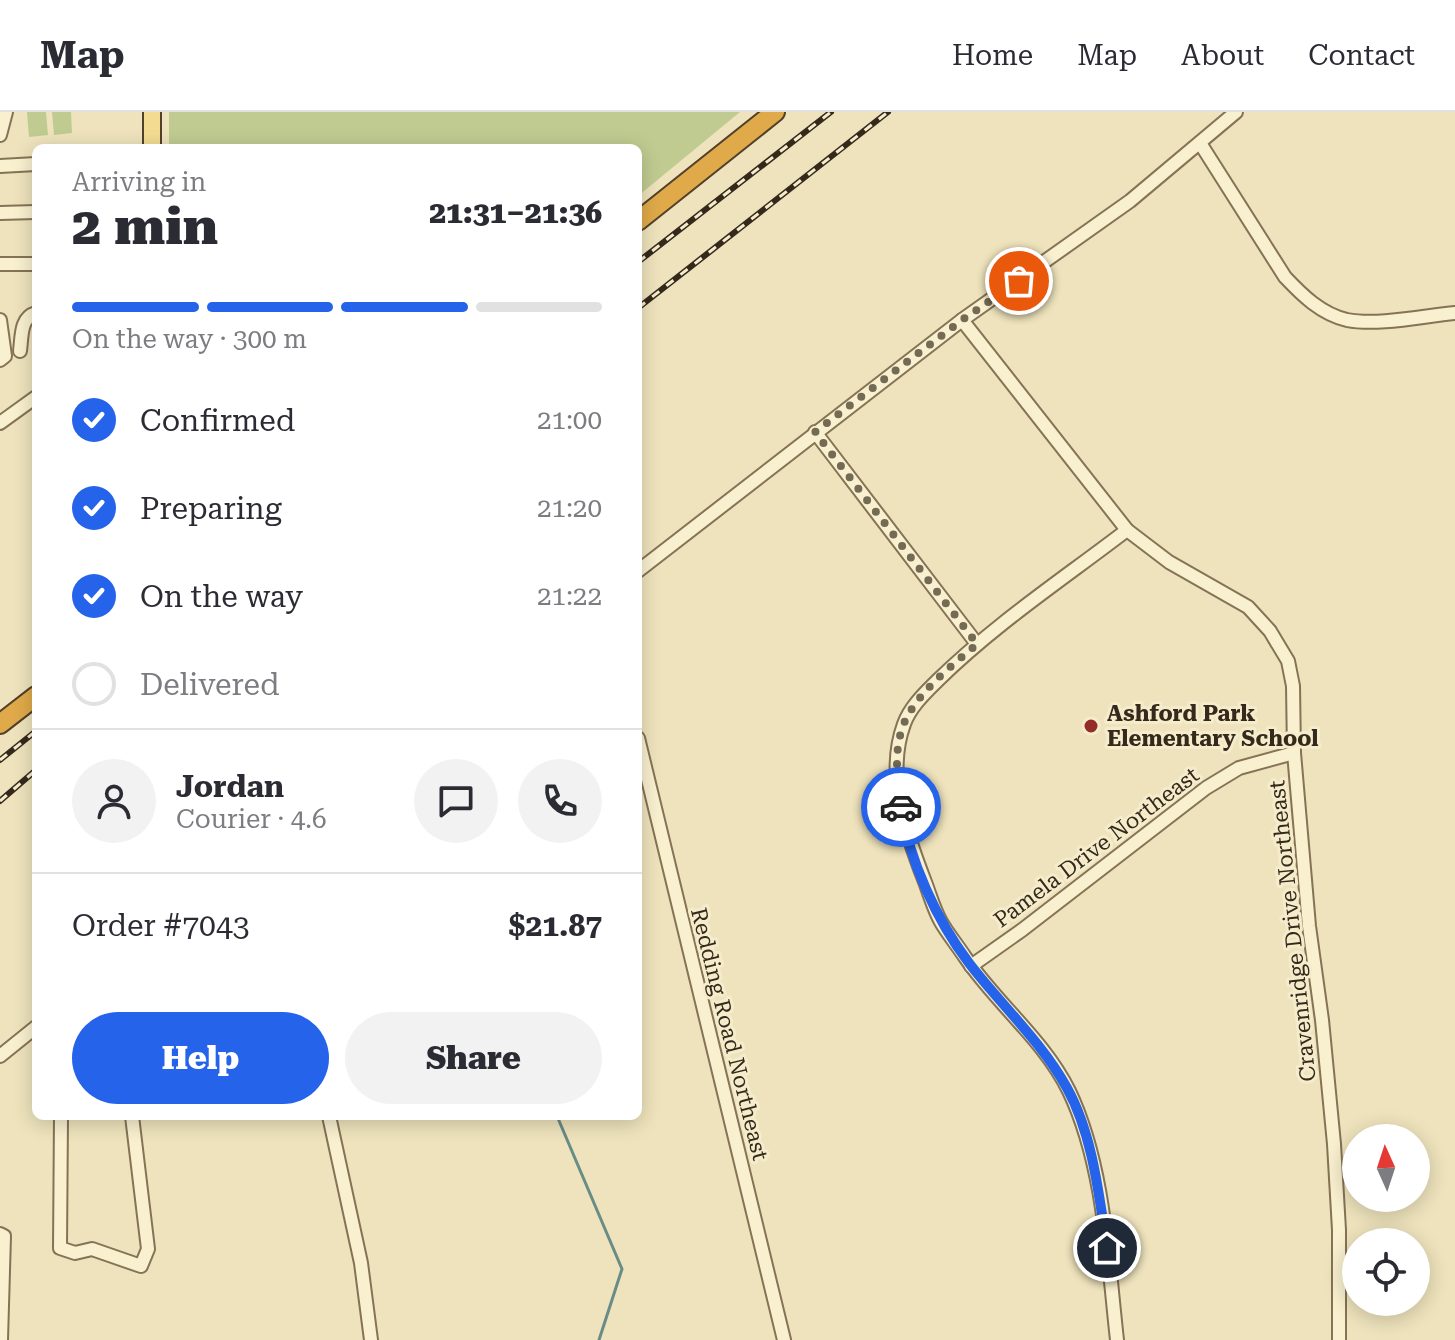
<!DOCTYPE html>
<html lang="en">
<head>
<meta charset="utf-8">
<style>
  body { margin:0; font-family:"Roboto Serif",serif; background:#f2f2f3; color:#2b2b33; height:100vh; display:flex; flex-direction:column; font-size:30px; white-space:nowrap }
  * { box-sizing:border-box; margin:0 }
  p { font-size:26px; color:#7c7c81 }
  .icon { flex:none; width:44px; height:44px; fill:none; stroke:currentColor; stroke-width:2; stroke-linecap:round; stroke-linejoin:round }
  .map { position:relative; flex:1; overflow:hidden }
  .details { position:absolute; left:32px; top:32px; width:610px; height:976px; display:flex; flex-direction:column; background:#fff; border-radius:12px; box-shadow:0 4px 20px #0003 }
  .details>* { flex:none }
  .needle { width:52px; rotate:357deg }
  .buttons { position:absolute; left:1342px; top:1012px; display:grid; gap:16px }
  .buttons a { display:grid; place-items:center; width:88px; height:88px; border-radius:50%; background:#fff; box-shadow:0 4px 20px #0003; font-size:40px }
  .pin { position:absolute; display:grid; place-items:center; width:68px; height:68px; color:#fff; margin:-34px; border:4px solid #fff; border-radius:50%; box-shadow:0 2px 8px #0007 }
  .courier { position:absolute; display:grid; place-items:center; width:80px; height:80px; margin:-40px; border:6px solid #2563eb; border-radius:50%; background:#fff; color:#222; box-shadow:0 2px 10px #0007 }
  .summary em { font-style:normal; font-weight:800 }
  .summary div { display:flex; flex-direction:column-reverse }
  .summary { display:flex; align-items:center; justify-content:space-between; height:136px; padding:0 40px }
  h1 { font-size:52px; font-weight:800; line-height:60px }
  .bar { display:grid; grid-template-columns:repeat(4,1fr); gap:12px 8px; align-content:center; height:96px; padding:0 40px }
  .bar i { height:10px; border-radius:6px; background:#e1e1e2 }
  .bar .on { background:#2563eb }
  .bar p { grid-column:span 4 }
  .line { display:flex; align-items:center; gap:20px; padding:0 40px; border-top:2px solid #e1e1e2 }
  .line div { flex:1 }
  .round { display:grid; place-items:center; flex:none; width:84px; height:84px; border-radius:42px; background:#f2f2f3 }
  ol { padding:0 40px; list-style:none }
  li { display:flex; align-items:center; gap:24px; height:88px }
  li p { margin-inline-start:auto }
  li .icon { padding:8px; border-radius:50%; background:#2563eb; color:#fff; stroke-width:4 }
  li:last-child { color:#7c7c81 }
  li i { width:44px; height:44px; border:4px solid #e1e1e2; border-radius:50% }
  .primary-button { display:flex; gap:16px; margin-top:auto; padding:16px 40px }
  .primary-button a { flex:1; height:92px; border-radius:48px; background:#2563eb; color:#fff; font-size:32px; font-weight:800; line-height:92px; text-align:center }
  .primary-button a+a { background:#f2f2f3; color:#2b2b33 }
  header { display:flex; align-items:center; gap:48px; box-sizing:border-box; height:112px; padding:0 40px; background:#fff; border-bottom:2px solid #e1e1e2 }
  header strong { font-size:38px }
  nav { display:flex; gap:44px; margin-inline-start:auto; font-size:28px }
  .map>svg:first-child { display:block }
  .green { fill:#c0cb91 }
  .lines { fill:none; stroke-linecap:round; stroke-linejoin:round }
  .stream { stroke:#688c86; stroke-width:3 }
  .minor-casing { stroke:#857356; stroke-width:16 }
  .major-casing { stroke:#52402b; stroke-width:20 }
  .highway-casing { stroke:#52402b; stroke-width:22 }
  .minor { stroke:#f9f0cf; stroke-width:12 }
  .major { stroke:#f3dc92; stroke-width:16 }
  .highway { stroke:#e0aa4a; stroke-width:18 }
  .rail-casing { stroke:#34291b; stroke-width:6 }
  .rail { stroke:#f5eccc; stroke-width:3; stroke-dasharray:9; stroke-linecap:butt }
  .done { stroke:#756a53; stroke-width:8; stroke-dasharray:0 14.4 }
  .route { stroke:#2563eb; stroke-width:10 }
  .poi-dot { fill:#942d26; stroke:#f5eccc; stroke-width:3 }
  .labels { text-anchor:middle; stroke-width:6; stroke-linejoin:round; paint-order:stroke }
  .poi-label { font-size:22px; font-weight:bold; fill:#34291b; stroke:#f5eccc; text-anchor:start }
  .street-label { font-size:22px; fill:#34291b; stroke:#f5eccc }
</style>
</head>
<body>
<header>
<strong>Map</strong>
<nav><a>Home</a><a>Map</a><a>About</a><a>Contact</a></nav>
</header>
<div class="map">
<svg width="1455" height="1228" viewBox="0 0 1455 1228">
  <rect width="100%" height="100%" fill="#eee3bc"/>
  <g class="green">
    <polygon points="27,0 46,0 48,23 29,25"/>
    <polygon points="52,0 71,0 72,21 54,23"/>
    <polygon points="169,0 740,0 638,84 638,36 169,36"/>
  </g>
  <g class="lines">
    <polyline class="stream" points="557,1004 622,1157 599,1228"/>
    <g class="minor-casing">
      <g id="minor">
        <polyline points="0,23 6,0"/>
        <path d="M 1200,31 L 1285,165 C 1302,183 1321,202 1347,208 C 1378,214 1423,204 1455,201"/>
        <polyline points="0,54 36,52"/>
        <polyline points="0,101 36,100"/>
        <polyline points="0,152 36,152"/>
        <polyline points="0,208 5,244 0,248"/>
        <polyline points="962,208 1127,418 1169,450 1248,495 1270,519 1288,549 1293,574 1294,641 1309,814 1322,908 1334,1032 1339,1118 1339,1228"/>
        <path d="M 20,239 C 22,224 20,206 36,201"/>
        <polyline points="0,311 36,285"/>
        <polyline points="815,320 977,532"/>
        <polyline points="638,459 962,208 1130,89 1236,0"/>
        <polyline points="638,626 784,1228"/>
        <polyline points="971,854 1022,818 1206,676 1239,656 1294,641"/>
        <polyline points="0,944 36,915"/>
        <polyline points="61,1004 60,1136 75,1141 92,1137 141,1154 148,1137 132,1004"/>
        <polyline points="329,1004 361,1151 371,1228"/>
        <polyline points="0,1122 4,1124 1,1228"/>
        <path d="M 1117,1228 C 1108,1148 1104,1052 1069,979 C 1044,928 996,891 965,845 C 957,833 948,822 941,810 C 934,798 930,783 925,770 C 906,721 885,664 904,612 C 910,595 925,581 937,569 C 995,512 1063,467 1127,418"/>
      </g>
    </g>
    <g class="major-casing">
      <polyline id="major" points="152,36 152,0"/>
    </g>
    <g class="highway-casing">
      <g id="highway">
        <polyline points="638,109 775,0"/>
        <polyline points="0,612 36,584"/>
      </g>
    </g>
    <use href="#minor" class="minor"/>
    <use href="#major" class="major"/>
    <use href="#highway" class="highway"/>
    <g class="rail-casing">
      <g id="rail">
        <polyline points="638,150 831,0"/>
        <polyline points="638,196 888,0"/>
        <polyline points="0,648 36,619"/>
        <polyline points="0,689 36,658"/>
      </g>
    </g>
    <use href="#rail" class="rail"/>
  </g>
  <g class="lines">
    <path class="done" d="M 901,695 C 897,667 893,636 905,609 C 919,579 953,553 977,532 L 815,320 L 962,208 L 1019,169"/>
    <path class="route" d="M 901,695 C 909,748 937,809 969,851 C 1001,893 1041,929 1067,976 C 1093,1023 1099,1084 1107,1136"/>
  </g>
  <circle class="poi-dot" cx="1091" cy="614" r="8"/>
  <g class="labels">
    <g class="poi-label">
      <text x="1107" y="609">Ashford Park<tspan x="1107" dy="25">Elementary School</tspan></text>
    </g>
    <g class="street-label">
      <text transform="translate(1096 735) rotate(-37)" y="8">Pamela Drive Northeast</text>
      <text transform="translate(1292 819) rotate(-96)" y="8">Cravenridge Drive Northeast</text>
      <text transform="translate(730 922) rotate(76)" y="8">Redding Road Northeast</text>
    </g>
  </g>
</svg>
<div class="buttons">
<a><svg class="needle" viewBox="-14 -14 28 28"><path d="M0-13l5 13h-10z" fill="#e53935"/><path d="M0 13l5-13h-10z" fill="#7c7c81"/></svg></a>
<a><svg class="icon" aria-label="locate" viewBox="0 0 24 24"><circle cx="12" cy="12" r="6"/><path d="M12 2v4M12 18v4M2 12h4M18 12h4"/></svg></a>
</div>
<div class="pin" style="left:1019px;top:169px;background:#ea580c"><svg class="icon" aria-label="bag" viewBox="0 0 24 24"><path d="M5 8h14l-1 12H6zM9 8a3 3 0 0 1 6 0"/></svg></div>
<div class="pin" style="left:1107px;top:1136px;background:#1f2937"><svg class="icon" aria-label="home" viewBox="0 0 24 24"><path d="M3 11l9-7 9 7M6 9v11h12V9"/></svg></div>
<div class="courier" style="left:901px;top:695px"><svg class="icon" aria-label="car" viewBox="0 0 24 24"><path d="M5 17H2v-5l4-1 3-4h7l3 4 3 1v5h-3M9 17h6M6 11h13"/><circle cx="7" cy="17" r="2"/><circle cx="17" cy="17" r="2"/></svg></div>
<section class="details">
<div class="summary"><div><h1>2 min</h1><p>Arriving in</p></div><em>21:31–21:36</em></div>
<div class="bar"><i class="on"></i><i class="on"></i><i class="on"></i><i></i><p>On the way · 300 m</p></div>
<ol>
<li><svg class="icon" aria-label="check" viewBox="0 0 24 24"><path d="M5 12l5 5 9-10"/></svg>Confirmed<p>21:00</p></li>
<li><svg class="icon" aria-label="check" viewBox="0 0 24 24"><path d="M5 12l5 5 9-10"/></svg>Preparing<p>21:20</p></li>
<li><svg class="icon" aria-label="check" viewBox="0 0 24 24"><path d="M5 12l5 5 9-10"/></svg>On the way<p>21:22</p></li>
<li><i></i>Delivered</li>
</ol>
<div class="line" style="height:144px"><a class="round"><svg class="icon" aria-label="person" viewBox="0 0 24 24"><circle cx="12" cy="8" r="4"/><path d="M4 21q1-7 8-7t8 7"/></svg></a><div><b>Jordan</b><p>Courier · 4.6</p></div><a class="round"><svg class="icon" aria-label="chat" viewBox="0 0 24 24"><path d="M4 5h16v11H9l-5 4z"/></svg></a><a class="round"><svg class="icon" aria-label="phone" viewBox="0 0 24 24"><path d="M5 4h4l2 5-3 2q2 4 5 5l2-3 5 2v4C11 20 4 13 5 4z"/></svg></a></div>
<div class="line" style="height:104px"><div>Order #7043</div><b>$21.87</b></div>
<div class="primary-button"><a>Help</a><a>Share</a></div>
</section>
</div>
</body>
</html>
